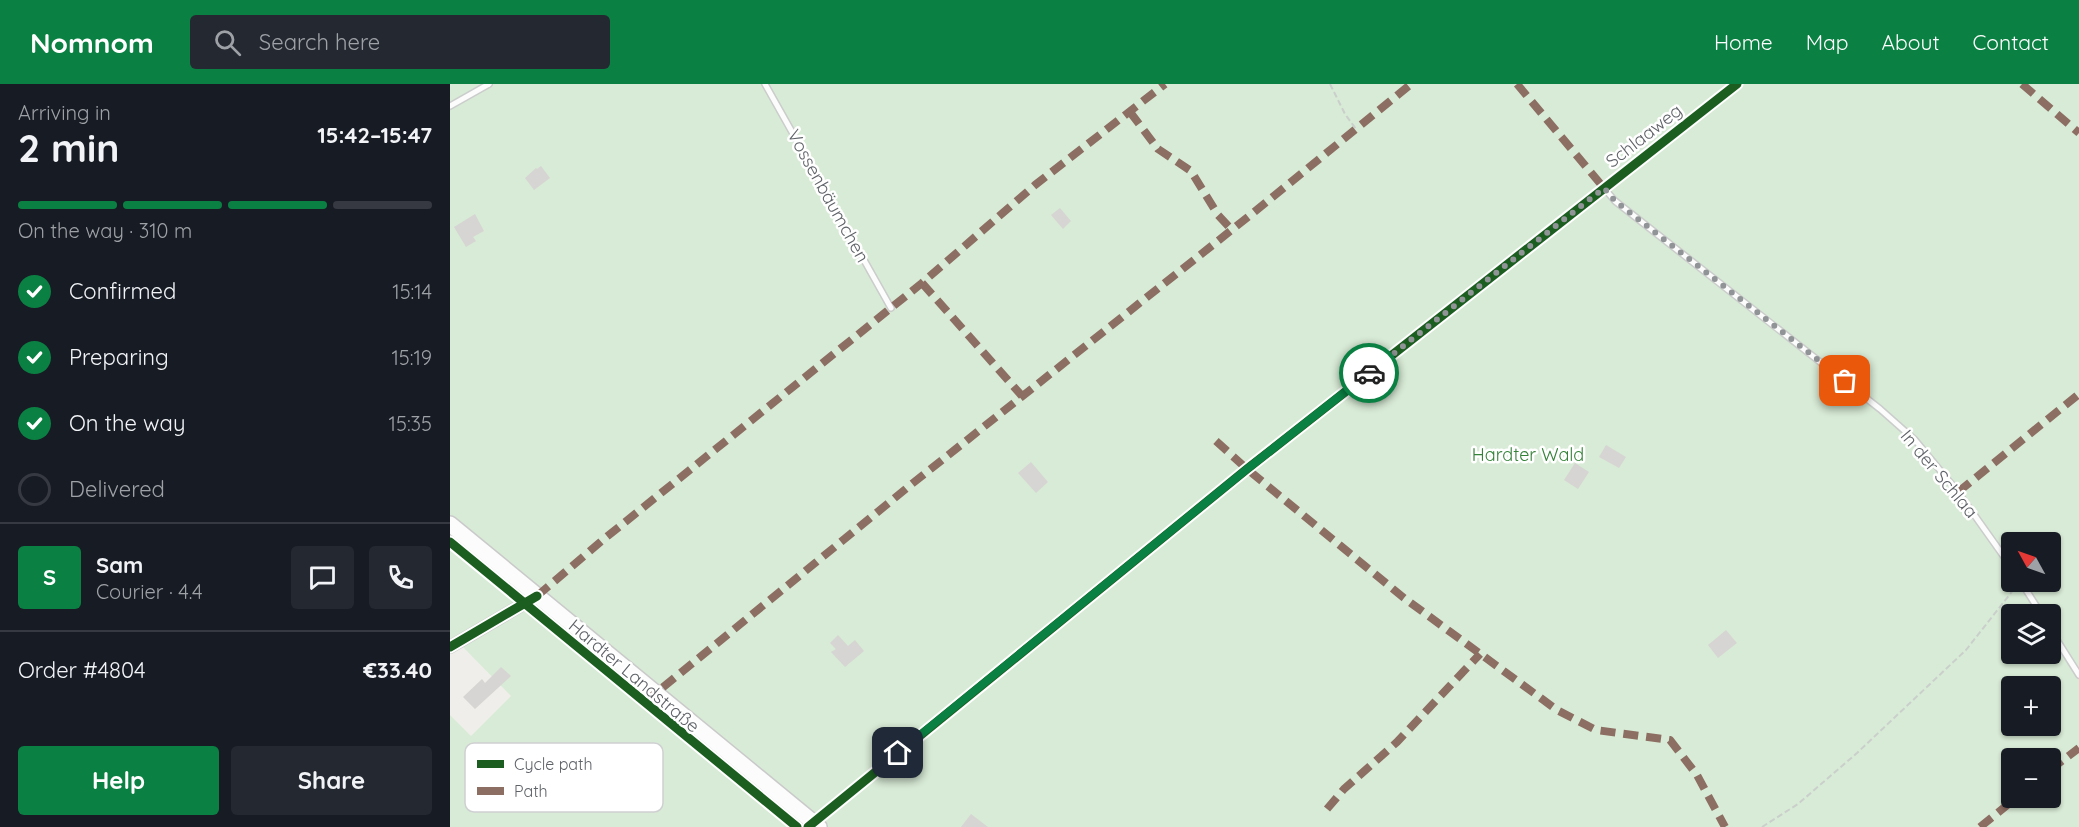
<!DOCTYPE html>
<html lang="en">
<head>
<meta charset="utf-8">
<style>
  body { margin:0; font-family:Quicksand,sans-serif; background:#242831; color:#f1f3f6; height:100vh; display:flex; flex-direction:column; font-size:22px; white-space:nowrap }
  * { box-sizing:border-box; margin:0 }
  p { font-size:20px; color:#9ea1a6 }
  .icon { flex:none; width:33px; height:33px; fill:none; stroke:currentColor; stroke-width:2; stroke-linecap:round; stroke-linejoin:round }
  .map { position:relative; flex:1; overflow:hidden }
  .drawer { display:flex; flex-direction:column; background:#171b24; width:450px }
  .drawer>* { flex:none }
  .needle { width:39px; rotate:310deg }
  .buttons { position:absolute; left:1551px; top:448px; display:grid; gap:12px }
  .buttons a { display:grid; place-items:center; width:60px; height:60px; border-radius:6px; background:#171b24; box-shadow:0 2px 4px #0004; font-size:30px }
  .pin { position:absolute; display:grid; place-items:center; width:51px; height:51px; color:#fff; margin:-26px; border-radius:12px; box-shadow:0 3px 9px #0006 }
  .courier { position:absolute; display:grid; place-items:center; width:60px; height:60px; margin:-30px; border:4px solid #0b8043; border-radius:50%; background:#fff; color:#222; box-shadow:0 2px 8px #0007 }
  .head em { font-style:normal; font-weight:700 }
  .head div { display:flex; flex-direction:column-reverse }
  .head { display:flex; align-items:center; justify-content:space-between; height:102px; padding:0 18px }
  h1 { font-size:39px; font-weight:700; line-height:45px }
  .bar { display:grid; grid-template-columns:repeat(4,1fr); gap:9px 6px; align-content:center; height:72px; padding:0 18px }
  .bar i { height:8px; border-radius:4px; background:#363941 }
  .bar .on { background:#0b8043 }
  .bar p { grid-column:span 4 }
  .line { display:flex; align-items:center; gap:15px; padding:0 18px; border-top:2px solid #363941 }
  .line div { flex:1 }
  .round { display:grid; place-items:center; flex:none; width:63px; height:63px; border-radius:6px; background:#242831 }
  ol { padding:0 18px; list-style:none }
  li { display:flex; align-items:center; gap:18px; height:66px }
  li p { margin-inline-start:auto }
  li .icon { padding:6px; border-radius:50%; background:#0b8043; color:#fff; stroke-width:4 }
  li:last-child { color:#9ea1a6 }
  li i { width:33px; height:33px; border:3px solid #363941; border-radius:50% }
  .button { display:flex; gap:12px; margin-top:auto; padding:12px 18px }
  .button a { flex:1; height:69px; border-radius:6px; background:#0b8043; color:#fff; font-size:24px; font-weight:700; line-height:69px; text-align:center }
  .button a+a { background:#242831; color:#f1f3f6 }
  header { display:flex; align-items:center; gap:36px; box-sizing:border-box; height:84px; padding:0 30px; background:#0b8043; color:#fff }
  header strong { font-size:28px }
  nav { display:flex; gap:33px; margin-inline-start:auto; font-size:21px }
  .search { width:420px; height:54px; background:#242831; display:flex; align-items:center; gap:15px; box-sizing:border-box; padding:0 21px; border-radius:6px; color:#9ea1a6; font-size:22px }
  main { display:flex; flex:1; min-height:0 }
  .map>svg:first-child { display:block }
  .green { fill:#d8ebd6; fill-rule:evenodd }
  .building { fill:#d6d5d3 }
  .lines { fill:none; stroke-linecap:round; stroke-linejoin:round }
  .service-casing { stroke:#cbcccc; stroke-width:8 }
  .minor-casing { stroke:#cbcccc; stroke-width:14 }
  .secondary-casing { stroke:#cacacb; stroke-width:18 }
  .path { stroke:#cacfcc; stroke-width:2; stroke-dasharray:6 3; stroke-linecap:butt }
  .service { stroke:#fdfcfc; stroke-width:5 }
  .minor { stroke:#fdfcfc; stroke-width:10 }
  .secondary { stroke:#fdfcfc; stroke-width:15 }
  .quiet { stroke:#8d6e63; stroke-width:8; stroke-dasharray:15 8; stroke-linecap:butt }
  .cycleway-casing { stroke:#fff; stroke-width:13 }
  .cycleway { stroke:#1b5e20; stroke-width:9 }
  .done { stroke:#919496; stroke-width:6; stroke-dasharray:0 10.8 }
  .route { stroke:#0b8043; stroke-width:8 }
  .labels { text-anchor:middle; stroke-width:5; stroke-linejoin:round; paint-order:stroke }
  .street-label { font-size:18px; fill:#5f6368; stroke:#fff }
  .park-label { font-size:18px; fill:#348238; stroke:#fff }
  .key { fill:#fff; stroke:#cfd0d2; stroke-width:1.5 }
  .key-label { font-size:16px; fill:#5f6368 }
</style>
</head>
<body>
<header>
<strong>Nomnom</strong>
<div class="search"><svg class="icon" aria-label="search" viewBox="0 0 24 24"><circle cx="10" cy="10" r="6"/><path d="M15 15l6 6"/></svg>Search here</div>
<nav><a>Home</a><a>Map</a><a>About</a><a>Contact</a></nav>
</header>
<main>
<section class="drawer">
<div class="head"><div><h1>2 min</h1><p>Arriving in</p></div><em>15:42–15:47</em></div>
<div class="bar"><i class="on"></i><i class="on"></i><i class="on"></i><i></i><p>On the way · 310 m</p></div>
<ol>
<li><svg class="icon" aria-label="check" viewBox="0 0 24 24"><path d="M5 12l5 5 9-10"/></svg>Confirmed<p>15:14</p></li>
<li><svg class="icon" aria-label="check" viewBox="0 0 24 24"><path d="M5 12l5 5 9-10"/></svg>Preparing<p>15:19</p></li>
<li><svg class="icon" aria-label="check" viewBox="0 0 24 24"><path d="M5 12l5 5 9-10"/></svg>On the way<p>15:35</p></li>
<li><i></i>Delivered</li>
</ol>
<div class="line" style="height:108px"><b class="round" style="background:#0b8043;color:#fff">S</b><div><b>Sam</b><p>Courier · 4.4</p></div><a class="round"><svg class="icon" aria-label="chat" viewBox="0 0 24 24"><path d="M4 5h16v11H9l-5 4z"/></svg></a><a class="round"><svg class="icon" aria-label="phone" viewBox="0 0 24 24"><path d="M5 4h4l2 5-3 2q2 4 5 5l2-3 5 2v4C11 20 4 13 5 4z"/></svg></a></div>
<div class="line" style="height:78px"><div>Order #4804</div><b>€33.40</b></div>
<div class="button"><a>Help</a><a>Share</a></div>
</section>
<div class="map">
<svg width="1629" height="743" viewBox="0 0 1629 743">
  <rect width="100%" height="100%" fill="#efeeea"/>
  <path class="green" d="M 0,0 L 1629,0 L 1629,743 L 0,743 L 0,631 L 21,652 L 61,612 L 12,562 L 0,569 ZM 1562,459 L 1600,459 L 1600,498 L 1562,498 ZM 1562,531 L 1600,531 L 1600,570 L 1562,570 ZM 1562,603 L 1600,603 L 1600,642 L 1562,642 ZM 1562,675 L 1600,675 L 1600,714 L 1562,714 Z"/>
  <g class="building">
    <polygon points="91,82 100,94 84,106 75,94 86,84 87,85"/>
    <polygon points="610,124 621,137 613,145 601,131"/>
    <polygon points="25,130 34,147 23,153 26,157 16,163 4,143"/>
    <polygon points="1156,361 1176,373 1169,384 1149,373"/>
    <polygon points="581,378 598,398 586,409 568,389"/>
    <polygon points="1125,379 1139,388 1128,405 1114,396"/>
    <polygon points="1276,546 1287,559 1268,574 1258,561"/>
    <polygon points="388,551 398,562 405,556 414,567 395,583 381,568 386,565 380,559"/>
    <polygon points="51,583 61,592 25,625 13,613 32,595 35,599"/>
    <polygon points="521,730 538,743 511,743"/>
  </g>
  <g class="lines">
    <g class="service-casing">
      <g id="service">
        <polyline points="315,0 441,224"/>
        <polyline points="0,22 39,0"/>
        <polyline points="1154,104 1165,117 1430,325 1465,356 1508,408 1562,484"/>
        <polyline points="1571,498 1592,531"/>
        <polyline points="1600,545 1629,591"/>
        <polyline points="364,737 797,385 1287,0"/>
      </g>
    </g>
    <g class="minor-casing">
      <polyline id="minor" points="0,563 87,512"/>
    </g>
    <g class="secondary-casing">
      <polyline id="secondary" points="0,440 369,743"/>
    </g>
    <g class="path">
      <polyline points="880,0 895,30 906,45"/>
      <polyline points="1312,743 1348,720 1407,669 1516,566 1564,505"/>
    </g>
    <use href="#service" class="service"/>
    <use href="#minor" class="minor"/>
    <use href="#secondary" class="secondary"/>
    <g class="quiet">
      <polyline points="1067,0 1154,104"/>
      <polyline points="1572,0 1629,49"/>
      <polyline points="680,28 708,65 741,87 768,131 782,146"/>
      <polyline points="472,199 572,312"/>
      <polyline points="766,357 797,385 954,514 1107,626 1146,646 1220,656 1247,691 1275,743"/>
      <polyline points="1508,408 1629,310"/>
      <polyline points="87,512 154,455 472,199 585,101 715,0"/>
      <polyline points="195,618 463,399 803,129 961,0"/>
      <polyline points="1600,686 1629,664"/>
      <polyline points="877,725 894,705 947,658 1030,570"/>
      <polyline points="1530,743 1566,714"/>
    </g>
    <g class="cycleway-casing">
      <g id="cycleway">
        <polyline points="0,458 347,743"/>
        <polyline points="0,563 87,512"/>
        <polyline points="358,743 797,385 1287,0"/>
      </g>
    </g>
    <use href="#cycleway" class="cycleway"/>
  </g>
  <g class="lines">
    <polyline class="done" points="919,289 1154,104 1165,117 1395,297"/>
    <polyline class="route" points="448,669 797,385 919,289"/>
  </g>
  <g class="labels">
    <g class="street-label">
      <text transform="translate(1194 52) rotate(-38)" y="6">Schlaaweg</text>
      <text transform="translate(378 112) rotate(61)" y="6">Vossenbäumchen</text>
      <text transform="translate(1489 390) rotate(50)" y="6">In der Schlaa</text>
      <text transform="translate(184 592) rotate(40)" y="6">Hardter Landstraße</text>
    </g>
    <g class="park-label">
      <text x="1078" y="377">Hardter Wald</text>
    </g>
  </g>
  <rect x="15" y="659" width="198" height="69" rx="9" class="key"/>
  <rect x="27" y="676" width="27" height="8" fill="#1b5e20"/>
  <rect x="27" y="703" width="27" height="8" fill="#8d6e63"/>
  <g class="key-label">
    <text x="64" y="686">Cycle path</text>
    <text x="64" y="713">Path</text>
  </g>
</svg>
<div class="buttons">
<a><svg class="needle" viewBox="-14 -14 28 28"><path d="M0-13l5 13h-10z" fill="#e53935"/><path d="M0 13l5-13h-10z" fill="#9ea1a6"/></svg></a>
<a><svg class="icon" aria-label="layers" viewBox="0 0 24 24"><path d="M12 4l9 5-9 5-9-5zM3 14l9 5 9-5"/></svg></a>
<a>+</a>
<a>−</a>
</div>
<div class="pin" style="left:1395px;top:297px;background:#ea580c"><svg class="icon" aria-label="bag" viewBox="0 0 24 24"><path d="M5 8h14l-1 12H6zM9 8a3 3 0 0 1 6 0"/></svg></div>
<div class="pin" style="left:448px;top:669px;background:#1f2937"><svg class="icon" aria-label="home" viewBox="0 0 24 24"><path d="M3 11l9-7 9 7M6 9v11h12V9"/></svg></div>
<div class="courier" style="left:919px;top:289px"><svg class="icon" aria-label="car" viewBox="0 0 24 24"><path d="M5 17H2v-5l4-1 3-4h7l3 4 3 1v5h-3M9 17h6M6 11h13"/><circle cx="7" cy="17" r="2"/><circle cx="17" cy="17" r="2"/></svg></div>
</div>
</main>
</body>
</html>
